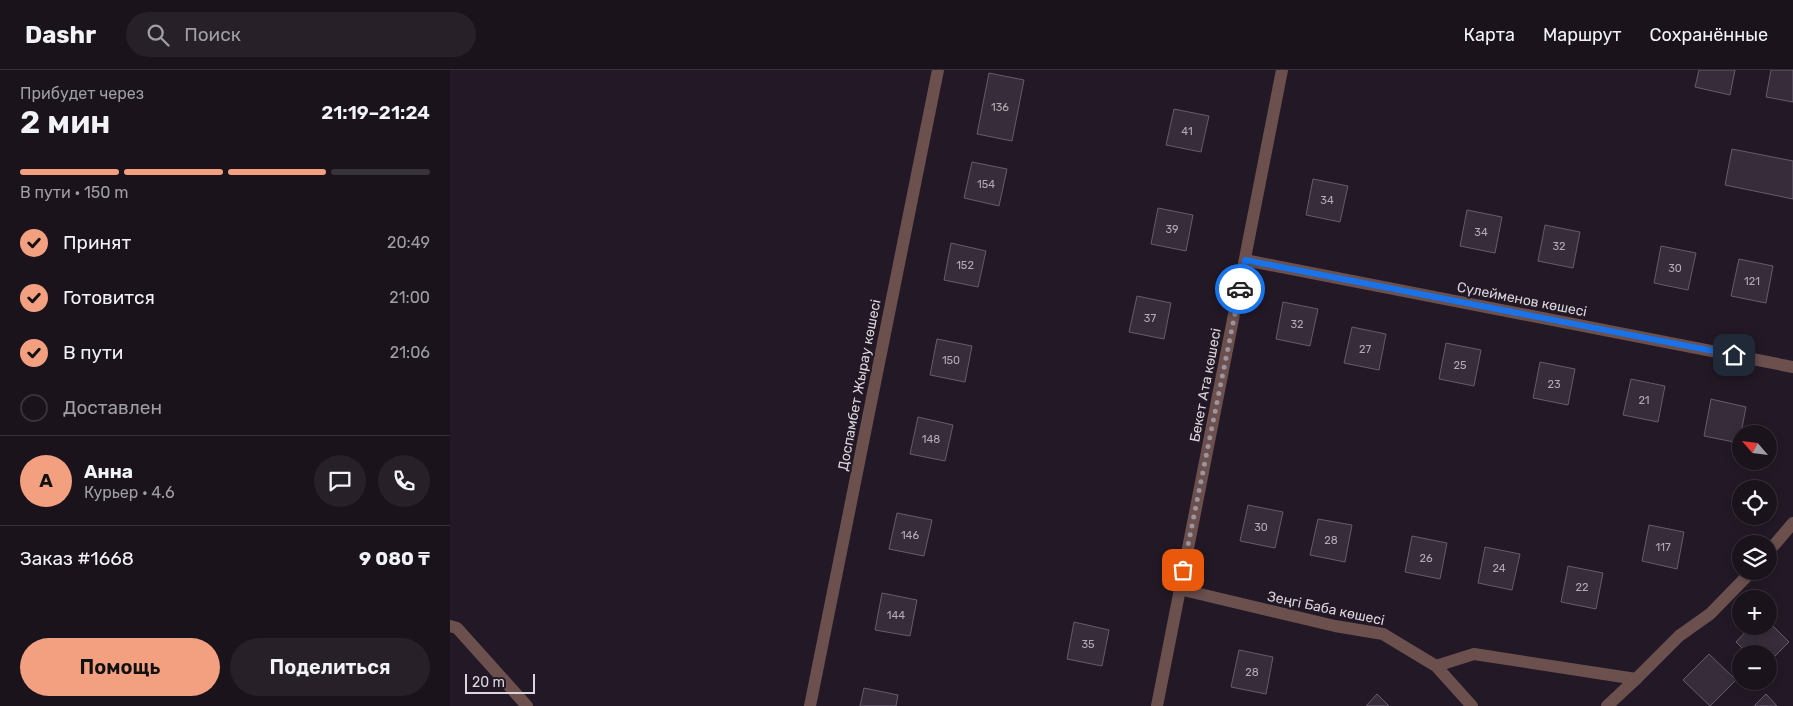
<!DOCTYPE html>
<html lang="ru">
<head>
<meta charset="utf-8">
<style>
  body { margin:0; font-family:Rubik,sans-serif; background:#272029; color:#f1f3f6; height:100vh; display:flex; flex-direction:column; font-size:19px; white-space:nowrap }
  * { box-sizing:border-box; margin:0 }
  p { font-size:16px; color:#9f9ea3 }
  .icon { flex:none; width:28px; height:28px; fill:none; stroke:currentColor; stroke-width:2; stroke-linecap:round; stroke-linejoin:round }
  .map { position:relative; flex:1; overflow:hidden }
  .sheet { display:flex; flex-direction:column; background:#1a131c; width:450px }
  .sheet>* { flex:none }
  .needle { width:32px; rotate:298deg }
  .fabs { position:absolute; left:1282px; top:355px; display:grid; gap:10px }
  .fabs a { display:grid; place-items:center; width:45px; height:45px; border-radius:50%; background:#1a131c; box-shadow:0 2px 8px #0003,0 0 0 1px #38323b; font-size:25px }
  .scale { position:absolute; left:15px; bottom:12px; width:70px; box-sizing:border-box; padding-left:5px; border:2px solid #dbd5dd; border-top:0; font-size:14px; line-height:18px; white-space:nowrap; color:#dbd5dd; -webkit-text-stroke:4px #231926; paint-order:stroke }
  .pin { position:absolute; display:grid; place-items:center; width:42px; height:42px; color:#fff; margin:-21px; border-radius:10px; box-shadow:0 2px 8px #0006 }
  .courier { position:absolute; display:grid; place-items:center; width:50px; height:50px; margin:-25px; border:4px solid #1a73e8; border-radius:50%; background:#fff; color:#222; box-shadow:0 1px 6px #0007 }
  .summary em { font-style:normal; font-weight:600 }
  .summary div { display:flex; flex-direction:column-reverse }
  .summary { display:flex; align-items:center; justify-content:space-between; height:85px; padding:0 20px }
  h1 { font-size:32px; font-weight:600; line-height:38px }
  .bar { display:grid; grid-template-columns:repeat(4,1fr); gap:8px 5px; align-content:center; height:60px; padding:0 20px }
  .bar i { height:6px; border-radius:4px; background:#38323b }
  .bar .current { background:#f3a081 }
  .bar p { grid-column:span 4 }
  .line { display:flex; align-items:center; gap:12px; padding:0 20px; border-top:1px solid #38323b }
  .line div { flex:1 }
  .round { display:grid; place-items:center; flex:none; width:52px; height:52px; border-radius:26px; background:#272029 }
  ol { padding:0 20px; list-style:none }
  li { display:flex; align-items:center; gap:15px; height:55px }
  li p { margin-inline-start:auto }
  li .icon { padding:5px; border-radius:50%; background:#f3a081; color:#111; stroke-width:4 }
  li:last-child { color:#9f9ea3 }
  li i { width:28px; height:28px; border:2px solid #38323b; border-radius:50% }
  .cta { display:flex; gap:10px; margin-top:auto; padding:10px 20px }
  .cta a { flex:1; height:58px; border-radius:30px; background:#f3a081; color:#111; font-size:20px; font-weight:600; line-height:58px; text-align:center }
  .cta a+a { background:#272029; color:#f1f3f6 }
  header { display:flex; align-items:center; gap:30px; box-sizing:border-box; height:70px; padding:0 25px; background:#1a131c; border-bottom:1px solid #38323b }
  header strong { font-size:24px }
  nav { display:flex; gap:28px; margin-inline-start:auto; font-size:18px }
  .search { width:350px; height:45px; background:#272029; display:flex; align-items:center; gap:12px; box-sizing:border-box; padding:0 18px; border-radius:28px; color:#9f9ea3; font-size:19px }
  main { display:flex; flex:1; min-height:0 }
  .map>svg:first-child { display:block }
  .building { fill:#372d3a; stroke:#665b6a }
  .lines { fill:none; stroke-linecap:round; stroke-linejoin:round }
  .minor { stroke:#6b504e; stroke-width:12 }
  .done { stroke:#9b939d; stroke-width:5; stroke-dasharray:0 9 }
  .route { stroke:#1a73e8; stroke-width:6 }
  .labels { text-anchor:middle; stroke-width:4.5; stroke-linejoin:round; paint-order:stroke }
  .number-label { font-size:11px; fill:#b2abb4 }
  .street-label { font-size:14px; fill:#dbd5dd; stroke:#231926 }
</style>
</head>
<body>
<header>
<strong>Dashr</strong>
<div class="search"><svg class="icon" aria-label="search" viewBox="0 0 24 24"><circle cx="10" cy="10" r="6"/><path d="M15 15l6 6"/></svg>Поиск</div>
<nav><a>Карта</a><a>Маршрут</a><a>Сохранённые</a></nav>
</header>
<main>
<section class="sheet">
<div class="summary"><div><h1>2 мин</h1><p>Прибудет через</p></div><em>21:19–21:24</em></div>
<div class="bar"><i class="current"></i><i class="current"></i><i class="current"></i><i></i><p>В пути · 150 m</p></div>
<ol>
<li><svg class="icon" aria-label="check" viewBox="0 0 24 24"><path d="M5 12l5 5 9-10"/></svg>Принят<p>20:49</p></li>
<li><svg class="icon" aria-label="check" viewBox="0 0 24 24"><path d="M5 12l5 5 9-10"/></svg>Готовится<p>21:00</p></li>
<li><svg class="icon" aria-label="check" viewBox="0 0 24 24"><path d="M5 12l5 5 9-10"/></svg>В пути<p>21:06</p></li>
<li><i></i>Доставлен</li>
</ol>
<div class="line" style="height:90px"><b class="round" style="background:#f3a081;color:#111">А</b><div><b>Анна</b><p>Курьер · 4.6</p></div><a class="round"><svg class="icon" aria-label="chat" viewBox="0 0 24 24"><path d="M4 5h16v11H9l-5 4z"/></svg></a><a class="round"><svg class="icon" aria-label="phone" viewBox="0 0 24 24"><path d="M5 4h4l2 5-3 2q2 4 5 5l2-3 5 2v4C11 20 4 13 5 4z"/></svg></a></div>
<div class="line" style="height:65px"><div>Заказ #1668</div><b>9 080 ₸</b></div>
<div class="cta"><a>Помощь</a><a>Поделиться</a></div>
</section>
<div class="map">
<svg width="1343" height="636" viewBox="0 0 1343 636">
  <rect width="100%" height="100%" fill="#231926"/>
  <g class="building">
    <polygon points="1249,0 1285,0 1280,25 1245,17"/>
    <polygon points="1321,0 1343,0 1343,32 1316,27"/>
    <polygon points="539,3 574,10 562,71 527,64"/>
    <polygon points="724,39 759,46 751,82 716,75"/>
    <polygon points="1282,79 1343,91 1343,129 1275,115"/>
    <polygon points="522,92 557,99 549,136 514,128"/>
    <polygon points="863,109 898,116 890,152 856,145"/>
    <polygon points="708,138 743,145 736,181 701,174"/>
    <polygon points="1017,140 1052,147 1045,183 1010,176"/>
    <polygon points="1095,155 1130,162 1123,198 1088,191"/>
    <polygon points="501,173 536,181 528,217 494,210"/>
    <polygon points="1211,176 1246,183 1238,220 1204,213"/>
    <polygon points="1289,189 1323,196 1316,233 1281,226"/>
    <polygon points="687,226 721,233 714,269 679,262"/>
    <polygon points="833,232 868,239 860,276 826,269"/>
    <polygon points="902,257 936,264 929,300 894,293"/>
    <polygon points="487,269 522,276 515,312 480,305"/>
    <polygon points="996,273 1031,280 1024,316 989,309"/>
    <polygon points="1090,292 1125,299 1118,335 1083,328"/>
    <polygon points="1181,309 1215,316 1208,352 1173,345"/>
    <polygon points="1261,329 1296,337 1289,373 1254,366"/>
    <polygon points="468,347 503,355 495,391 460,384"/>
    <polygon points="798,435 833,442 825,478 790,471"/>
    <polygon points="447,443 482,450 474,486 439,479"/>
    <polygon points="868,449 902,455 895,492 860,485"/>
    <polygon points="1199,455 1234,462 1227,499 1192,491"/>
    <polygon points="962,466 997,473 990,509 955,502"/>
    <polygon points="1035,477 1070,484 1062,520 1028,513"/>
    <polygon points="1118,496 1153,503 1146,539 1111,532"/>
    <polygon points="432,523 467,530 460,566 425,560"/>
    <polygon points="624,552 659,560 652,596 617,589"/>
    <polygon points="1319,552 1339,572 1319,592 1319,584 1298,584 1286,572 1301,556 1319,556"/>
    <polygon points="789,580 823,587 816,624 781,617"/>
    <polygon points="1259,584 1286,610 1260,636 1233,610"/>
    <polygon points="414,618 448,625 446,636 410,636"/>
    <polygon points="927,624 939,636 916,636"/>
    <polygon points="1316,624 1327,636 1304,636"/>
  </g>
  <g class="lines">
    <g class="minor">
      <polyline points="795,190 1343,297"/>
      <polyline points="1319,481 1343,453"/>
      <polyline points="729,519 885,556 933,564 986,596 1022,636"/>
      <polyline points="0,556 7,558 77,636"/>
      <polyline points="986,596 1024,584 1186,609 1229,566 1260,544 1302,501"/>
      <polyline points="360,636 488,0"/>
      <polyline points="707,636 832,0"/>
      <polyline points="1157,636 1186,609"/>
    </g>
  </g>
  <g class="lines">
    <polyline class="done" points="733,500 790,219"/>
    <polyline class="route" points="790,219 795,190 1284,285"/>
  </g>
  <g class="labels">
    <g class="number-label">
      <text x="550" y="41">136</text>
      <text x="737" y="65">41</text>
      <text x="536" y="118">154</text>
      <text x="877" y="134">34</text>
      <text x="722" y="163">39</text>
      <text x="1031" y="166">34</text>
      <text x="1109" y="180">32</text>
      <text x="515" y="199">152</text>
      <text x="1225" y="202">30</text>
      <text x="1302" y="215">121</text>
      <text x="700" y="252">37</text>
      <text x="847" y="258">32</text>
      <text x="915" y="283">27</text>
      <text x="501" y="294">150</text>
      <text x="1010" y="299">25</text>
      <text x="1104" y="318">23</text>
      <text x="1194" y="334">21</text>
      <text x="481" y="373">148</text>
      <text x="811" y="461">30</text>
      <text x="460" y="469">146</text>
      <text x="881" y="474">28</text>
      <text x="1213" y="481">117</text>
      <text x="976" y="492">26</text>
      <text x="1049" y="502">24</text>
      <text x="1132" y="521">22</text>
      <text x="446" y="549">144</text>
      <text x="638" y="578">35</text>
      <text x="802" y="606">28</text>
    </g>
    <g class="street-label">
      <text transform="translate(1072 229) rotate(11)" y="5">Сүлейменов көшесі</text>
      <text transform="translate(409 315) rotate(-79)" y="5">Доспамбет Жырау көшесі</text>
      <text transform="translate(755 315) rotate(-79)" y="5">Бекет Ата көшесі</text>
      <text transform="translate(876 538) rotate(12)" y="5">Зеңгі Баба көшесі</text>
    </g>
  </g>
</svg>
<div class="fabs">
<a><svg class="needle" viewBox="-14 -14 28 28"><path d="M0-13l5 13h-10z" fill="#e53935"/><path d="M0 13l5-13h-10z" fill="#9f9ea3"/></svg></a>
<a><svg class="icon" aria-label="locate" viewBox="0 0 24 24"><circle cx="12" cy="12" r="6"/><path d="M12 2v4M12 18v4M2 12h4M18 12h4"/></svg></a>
<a><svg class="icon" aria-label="layers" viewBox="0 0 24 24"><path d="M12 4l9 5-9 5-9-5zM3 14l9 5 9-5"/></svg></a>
<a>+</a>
<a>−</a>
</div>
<div class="scale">20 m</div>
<div class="pin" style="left:733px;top:500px;background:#ea580c"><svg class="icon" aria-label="bag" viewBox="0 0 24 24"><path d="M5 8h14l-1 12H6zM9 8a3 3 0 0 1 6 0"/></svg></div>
<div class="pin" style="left:1284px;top:285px;background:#1f2937"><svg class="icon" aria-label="home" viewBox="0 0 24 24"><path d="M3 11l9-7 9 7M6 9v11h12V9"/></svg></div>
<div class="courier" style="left:790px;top:219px"><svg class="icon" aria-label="car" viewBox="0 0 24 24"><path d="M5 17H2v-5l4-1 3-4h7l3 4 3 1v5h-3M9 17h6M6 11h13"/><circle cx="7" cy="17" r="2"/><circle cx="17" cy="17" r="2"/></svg></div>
</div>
</main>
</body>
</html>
